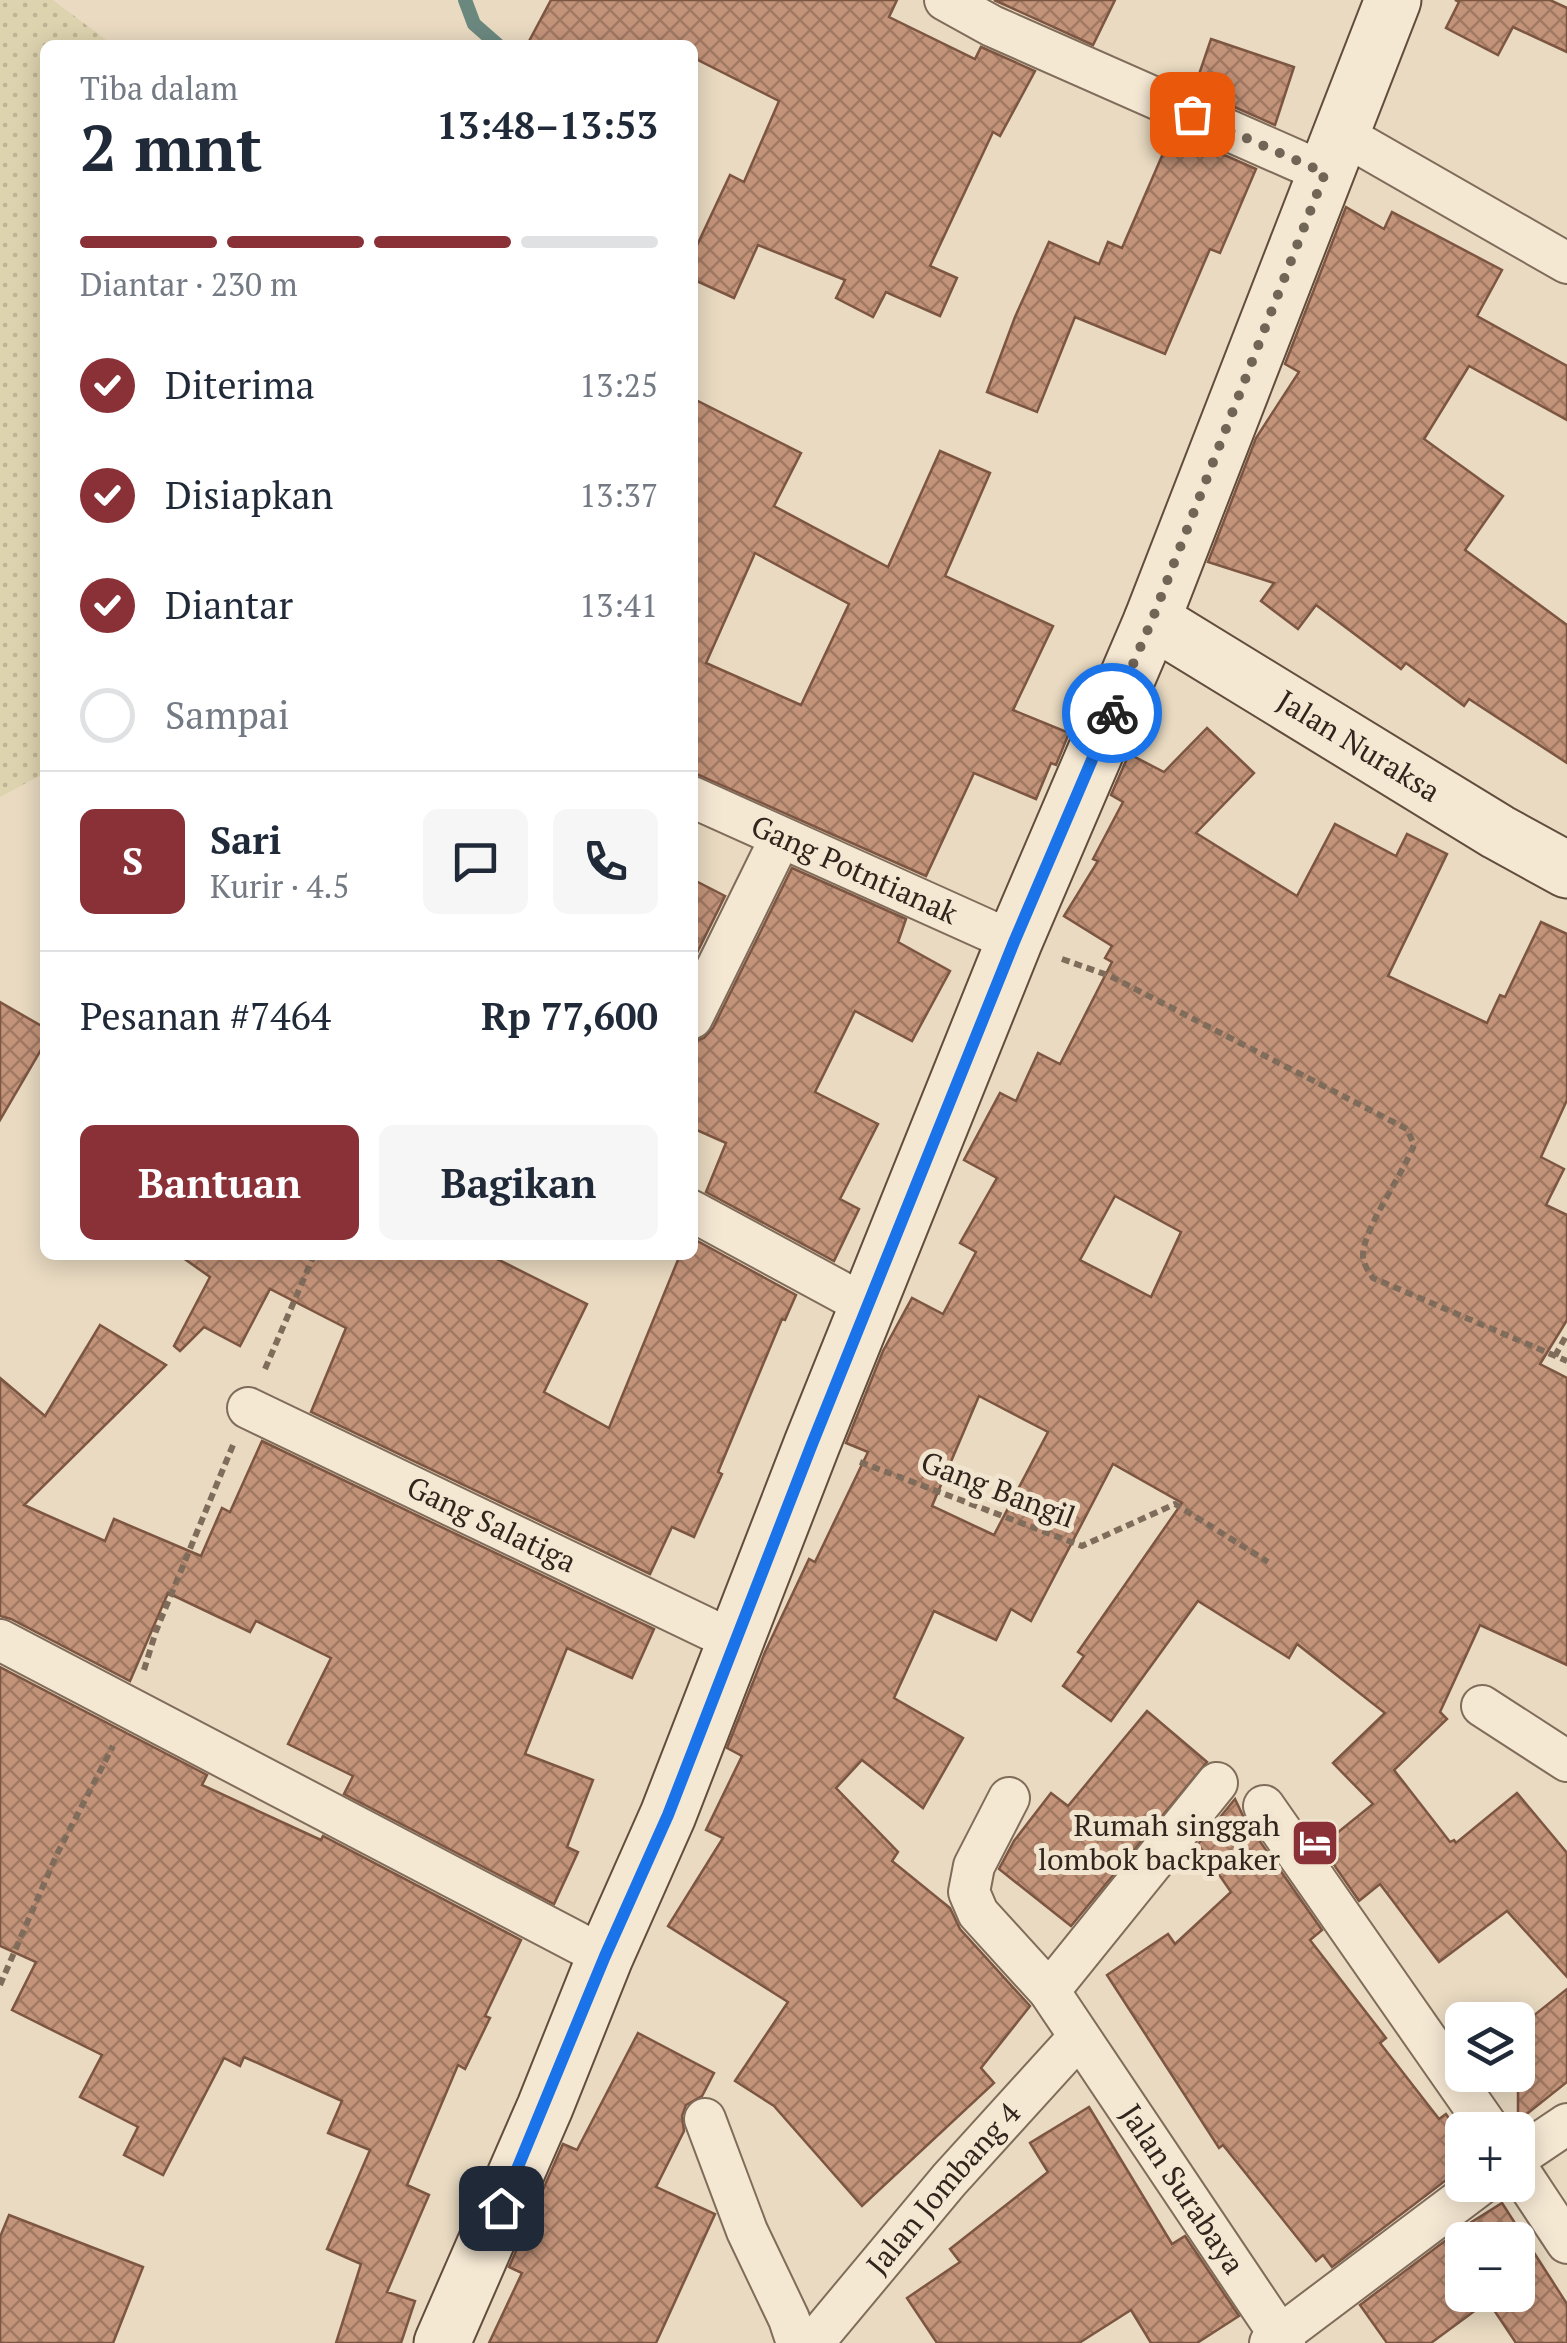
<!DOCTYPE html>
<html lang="id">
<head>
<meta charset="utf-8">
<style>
  body { margin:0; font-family:"PT Serif",serif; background:#f6f6f7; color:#1f2937; height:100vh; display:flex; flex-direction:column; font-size:38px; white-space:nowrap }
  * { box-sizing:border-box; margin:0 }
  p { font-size:32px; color:#747a83 }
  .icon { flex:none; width:55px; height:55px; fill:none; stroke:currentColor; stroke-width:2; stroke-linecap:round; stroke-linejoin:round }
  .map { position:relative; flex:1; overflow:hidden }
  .drawer { position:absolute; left:40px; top:40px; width:658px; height:1220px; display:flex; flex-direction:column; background:#fff; border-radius:15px; box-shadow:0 5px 25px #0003 }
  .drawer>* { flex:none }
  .controls { position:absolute; left:1445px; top:2002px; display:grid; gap:20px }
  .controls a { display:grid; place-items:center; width:90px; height:90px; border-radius:15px; background:#fff; box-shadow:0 5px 25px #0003; font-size:50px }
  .pin { position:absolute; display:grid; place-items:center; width:85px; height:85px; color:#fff; margin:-42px; border-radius:20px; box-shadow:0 5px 15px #0006 }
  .courier { position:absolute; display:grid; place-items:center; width:100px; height:100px; margin:-50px; border:8px solid #1a73e8; border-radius:50%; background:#fff; color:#222; box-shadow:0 2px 12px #0007 }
  .headline em { font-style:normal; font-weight:700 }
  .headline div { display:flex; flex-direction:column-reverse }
  .headline { display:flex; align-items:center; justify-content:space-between; height:170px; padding:0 40px }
  h1 { font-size:65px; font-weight:700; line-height:75px }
  .bar { display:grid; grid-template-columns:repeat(4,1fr); gap:15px 10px; align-content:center; height:120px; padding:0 40px }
  .bar i { height:12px; border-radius:8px; background:#e0e1e3 }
  .bar .active { background:#8a3037 }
  .bar p { grid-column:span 4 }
  .line { display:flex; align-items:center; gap:25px; padding:0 40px; border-top:2px solid #e0e1e3 }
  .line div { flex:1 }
  .round { display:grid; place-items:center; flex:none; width:105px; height:105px; border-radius:15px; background:#f6f6f7 }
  ol { padding:0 40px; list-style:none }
  li { display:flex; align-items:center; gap:30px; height:110px }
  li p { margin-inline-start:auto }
  li .icon { padding:10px; border-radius:50%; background:#8a3037; color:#fff; stroke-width:4 }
  li:last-child { color:#747a83 }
  li i { width:55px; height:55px; border:5px solid #e0e1e3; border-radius:50% }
  .primary-button { display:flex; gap:20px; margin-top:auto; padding:20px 40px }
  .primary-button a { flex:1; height:115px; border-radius:15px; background:#8a3037; color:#fff; font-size:40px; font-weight:700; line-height:115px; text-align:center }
  .primary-button a+a { background:#f6f6f7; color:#1f2937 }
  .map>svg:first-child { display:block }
  .farmland { fill:url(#farmland-dots) }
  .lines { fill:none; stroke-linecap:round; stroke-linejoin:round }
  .stream { stroke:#6b887f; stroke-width:14 }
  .building { fill:url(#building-cross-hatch); stroke:#7d5642; stroke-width:2.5; fill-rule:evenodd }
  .street-casing { stroke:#806c5a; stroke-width:44 }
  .secondary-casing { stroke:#624d3d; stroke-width:59 }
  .path { stroke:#806c5a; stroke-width:6; stroke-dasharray:8 5; stroke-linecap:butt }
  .street { stroke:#f5e8d3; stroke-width:40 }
  .secondary { stroke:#f5e8d3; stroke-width:55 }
  .done { stroke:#716556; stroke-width:10; stroke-dasharray:0 18 }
  .route { stroke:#1a73e8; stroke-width:12 }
  .labels { text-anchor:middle; stroke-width:10; stroke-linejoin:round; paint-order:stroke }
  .street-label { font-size:30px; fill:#31261d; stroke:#f1e5cf }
  .poi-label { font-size:30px; fill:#31261d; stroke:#f1e5cf; text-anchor:end }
</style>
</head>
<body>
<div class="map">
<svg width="1567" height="2343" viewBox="0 0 1567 2343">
  <defs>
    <pattern id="farmland-dots" width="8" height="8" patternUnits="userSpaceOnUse" patternTransform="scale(2.5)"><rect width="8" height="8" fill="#ded3af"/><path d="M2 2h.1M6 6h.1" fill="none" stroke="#bfb596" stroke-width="1.8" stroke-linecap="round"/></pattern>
    <pattern id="building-cross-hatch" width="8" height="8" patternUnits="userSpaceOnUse" patternTransform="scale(2.5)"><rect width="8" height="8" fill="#c4947a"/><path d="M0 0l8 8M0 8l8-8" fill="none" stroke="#a07963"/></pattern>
  </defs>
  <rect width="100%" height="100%" fill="#e9dac1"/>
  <polygon class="farmland" points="0,0 53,0 113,45 45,45 45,773 0,797"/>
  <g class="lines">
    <polyline class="stream" points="465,0 474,24 498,45"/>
  </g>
  <g class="building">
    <polygon points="551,0 897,0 889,17 975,59 981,47 1035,71 1000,136 993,132 930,266 957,278 940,316 886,292 873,317 836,298 845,280 758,245 734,298 692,279 692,256 730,175 744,182 779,101 692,57 692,45 527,45"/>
    <polygon points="994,0 1115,0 1093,45"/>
    <polygon points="1455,0 1550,0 1567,8 1567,52 1513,27 1498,55 1446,28 1459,2"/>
    <polygon points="1211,39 1294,67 1275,125 1194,89"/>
    <polygon points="1179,135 1256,169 1220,253 1210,249 1165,354 1075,317 1037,412 987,392 1015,317 1049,242 1099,264 1108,242 1122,248 1165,149 1173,153"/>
    <polygon points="1346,207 1384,229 1392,212 1502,270 1477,316 1567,366 1567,420 1469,366 1424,439 1503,496 1465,550 1567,625 1567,763 1469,699 1464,706 1406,663 1401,669 1316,605 1298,629 1261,601 1274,583 1208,562 1256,438 1299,372 1285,364"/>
    <path d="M 692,398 L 801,453 L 774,506 L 888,567 L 940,451 L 990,473 L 945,576 L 1053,626 L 1013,710 L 1069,733 L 1056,765 L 1051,763 L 1036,799 L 974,773 L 926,876 L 692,772 ZM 755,553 L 849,604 L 801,705 L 706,663 Z"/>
    <path d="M 1207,728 L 1254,773 L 1196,833 L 1297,896 L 1335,824 L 1396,856 L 1407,834 L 1447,854 L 1388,976 L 1487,1023 L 1500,995 L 1505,997 L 1541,922 L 1567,934 L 1567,1100 L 1541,1157 L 1564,1169 L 1546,1205 L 1567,1215 L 1567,1320 L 1540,1364 L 1567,1378 L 1567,1665 L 1480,1625 L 1440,1712 L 1447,1719 L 1394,1770 L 1450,1842 L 1454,1840 L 1456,1843 L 1517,1793 L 1567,1853 L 1567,1977 L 1507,1911 L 1439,1962 L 1380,1884 L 1359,1901 L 1321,1846 L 1373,1804 L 1333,1763 L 1385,1713 L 1297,1644 L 1289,1658 L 1198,1601 L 1111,1721 L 1063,1686 L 1084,1656 L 1078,1652 L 1182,1503 L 1113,1464 L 1031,1621 L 1011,1609 L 996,1640 L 934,1611 L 894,1698 L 963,1738 L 923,1808 L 862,1760 L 836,1788 L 898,1852 L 892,1861 L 950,1908 L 960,1929 L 1030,2006 L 981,2068 L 994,2083 L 862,2206 L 774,2106 L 735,2081 L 788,2002 L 668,1926 L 723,1838 L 706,1830 L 742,1756 L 727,1748 L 765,1652 L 809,1559 L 815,1562 L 868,1452 L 846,1443 L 883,1351 L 912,1298 L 943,1314 L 976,1252 L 960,1243 L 997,1178 L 964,1160 L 1000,1093 L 1016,1101 L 1038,1053 L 1060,1064 L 1112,962 L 1105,958 L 1112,946 L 1064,916 L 1098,861 L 1093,859 L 1123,802 L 1111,795 L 1129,754 L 1164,772 ZM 1115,1196 L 1181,1232 L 1151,1297 L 1080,1260 ZM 979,1396 L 1048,1432 L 994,1535 L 932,1506 Z"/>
    <polygon points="792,868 906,919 898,942 950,971 912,1041 855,1011 815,1092 878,1124 840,1199 859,1209 834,1261 706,1192 726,1143 692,1128 692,1042 704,1038 713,1028"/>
    <polygon points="692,879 725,896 692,963"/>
    <polygon points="0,1002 45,1028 45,1043 0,1120"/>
    <polygon points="692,1238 796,1295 785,1320 782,1319 718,1472 722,1474 694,1537 672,1527 650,1574 311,1412 346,1328 270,1289 240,1346 204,1327 180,1351 174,1346 210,1277 179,1255 489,1255 587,1304 544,1392 609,1428 680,1255 692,1255"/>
    <polygon points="100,1325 166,1365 24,1505 105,1541 114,1519 201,1556 222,1508 230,1512 262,1441 654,1629 632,1678 567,1648 525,1754 593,1780 567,1847 578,1852 554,1904 344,1794 353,1776 288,1744 331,1658 256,1621 250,1632 168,1593 130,1681 11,1619 0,1616 0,1378 45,1416"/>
    <polygon points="0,1667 207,1775 202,1785 321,1840 323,1836 521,1940 485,2016 490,2018 465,2069 458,2065 407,2185 429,2195 387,2292 415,2301 401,2343 336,2343 361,2264 327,2249 370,2150 328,2133 342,2101 244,2057 240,2066 224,2058 163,2175 124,2155 138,2127 80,2097 102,2055 12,2010 36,1962 0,1946"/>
    <polygon points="1147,1711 1207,1762 1071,1926 999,1869 1014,1841 1051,1793 1068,1806"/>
    <polygon points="1235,1799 1245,1820 1322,1930 1310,1940 1386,2038 1380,2043 1439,2119 1446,2114 1462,2138 1462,2168 1332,2267 1323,2255 1316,2261 1223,2145 1219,2148 1107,1975 1168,1934 1175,1944 1231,1892 1198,1844"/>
    <polygon points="1567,1989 1567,2082 1518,2121 1518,2028"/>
    <polygon points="638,2033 714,2073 702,2096 686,2105 682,2116 684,2131 656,2187 715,2214 656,2343 489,2343 522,2273 509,2267 563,2144 577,2150"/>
    <polygon points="1089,2107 1172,2244 1185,2236 1239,2316 1197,2343 1151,2343 1131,2310 1079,2343 937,2343 907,2298 960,2262 950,2249 1048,2172 1030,2143"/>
    <path d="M 1502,2203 L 1567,2304 L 1567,2343 L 1516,2343 L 1488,2301 L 1431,2343 L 1387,2343 L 1360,2305 L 1462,2228 ZM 1462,2240 L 1518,2240 L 1518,2295 L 1462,2295 Z"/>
    <polygon points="9,2215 143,2267 113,2343 0,2343 0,2237"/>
  </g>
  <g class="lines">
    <g class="street-casing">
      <g id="street">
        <polyline points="945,0 992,26 1325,173"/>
        <polyline points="1342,134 1567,263"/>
        <path id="s1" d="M 692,797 L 1014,942"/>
        <polyline points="692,1018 780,839"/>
        <polyline points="692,1211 869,1307"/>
        <path id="s2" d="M 248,1408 L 736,1642"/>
        <polyline points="0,1640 605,1957"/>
        <polyline points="1482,1706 1567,1761"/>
        <path id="s3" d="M 1009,1798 L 974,1866 L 969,1892 L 978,1913 L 1049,1991 L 1285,2343"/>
        <polyline points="1264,1806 1490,2130"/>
        <polyline points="1049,1991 1217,1783"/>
        <polyline points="705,2119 747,2231 789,2319 797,2343"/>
        <polyline points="1518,2157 1567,2124"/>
        <polyline points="1518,2169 1567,2243"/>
        <path id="s4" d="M 813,2343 L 949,2180 L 1078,2038"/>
        <polyline points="1270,2343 1480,2185"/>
      </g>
    </g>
    <g class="secondary-casing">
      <g id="secondary">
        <path id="s5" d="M 1152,620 L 1498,832 L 1567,870"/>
        <polyline points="442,2343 545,2107 605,1957 668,1815 812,1444 1014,942 1152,620 1393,0"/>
      </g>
    </g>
    <g class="path">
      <path d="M 1062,959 L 1110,976 L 1407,1129 L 1414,1145 C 1403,1174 1362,1231 1363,1256 C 1363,1264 1369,1272 1373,1278 L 1567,1361"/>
      <polyline points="1555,1356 1567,1334"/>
      <polyline points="265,1369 314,1255"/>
      <polyline points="860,1462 1082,1546 1175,1504 1268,1562"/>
      <polyline points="144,1670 156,1631 233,1445"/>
      <polyline points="0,1985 57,1854 113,1746"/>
    </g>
    <use href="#street" class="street"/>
    <use href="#secondary" class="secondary"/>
  </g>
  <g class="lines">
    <polyline class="done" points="1112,713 1152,620 1325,173 1192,114"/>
    <polyline class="route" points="501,2208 605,1956 668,1815 812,1444 1014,942 1112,713"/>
  </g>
  <defs>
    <g id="hotel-square" transform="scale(2.5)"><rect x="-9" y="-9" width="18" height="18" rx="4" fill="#8a3037" stroke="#f1e5cf"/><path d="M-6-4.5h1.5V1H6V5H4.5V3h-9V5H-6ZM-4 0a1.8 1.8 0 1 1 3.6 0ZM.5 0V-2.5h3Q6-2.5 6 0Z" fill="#fff"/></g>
  </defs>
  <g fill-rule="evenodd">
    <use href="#hotel-square" x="1315" y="1843"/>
  </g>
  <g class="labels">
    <g class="street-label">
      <text dy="10" stroke="none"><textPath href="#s5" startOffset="242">Jalan Nuraksa</textPath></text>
      <text dy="10" stroke="none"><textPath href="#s1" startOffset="178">Gang Potntianak</textPath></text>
      <text transform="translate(998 1490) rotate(21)" y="10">Gang Bangil</text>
      <text dy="10" stroke="none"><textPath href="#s2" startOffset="270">Gang Salatiga</textPath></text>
      <text dy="10" stroke="none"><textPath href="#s4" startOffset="202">Jalan Jombang 4</textPath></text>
      <text dy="10" stroke="none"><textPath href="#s3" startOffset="470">Jalan Surabaya</textPath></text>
    </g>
    <g class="poi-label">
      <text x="1280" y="1836">Rumah singgah<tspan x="1280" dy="34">lombok backpaker</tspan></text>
    </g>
  </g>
</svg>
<div class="controls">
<a><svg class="icon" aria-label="layers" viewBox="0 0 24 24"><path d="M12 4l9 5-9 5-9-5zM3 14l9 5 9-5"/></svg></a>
<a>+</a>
<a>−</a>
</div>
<div class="pin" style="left:1192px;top:114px;background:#ea580c"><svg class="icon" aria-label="bag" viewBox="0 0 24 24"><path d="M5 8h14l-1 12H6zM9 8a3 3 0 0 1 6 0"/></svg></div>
<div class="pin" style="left:501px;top:2208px;background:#1f2937"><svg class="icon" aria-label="home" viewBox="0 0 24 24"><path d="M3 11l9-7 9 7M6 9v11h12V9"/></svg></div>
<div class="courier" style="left:1112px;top:713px"><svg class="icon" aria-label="bike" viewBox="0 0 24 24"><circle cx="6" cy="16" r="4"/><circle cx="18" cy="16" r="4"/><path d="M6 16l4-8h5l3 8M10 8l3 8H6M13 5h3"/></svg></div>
<section class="drawer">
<div class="headline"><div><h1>2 mnt</h1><p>Tiba dalam</p></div><em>13:48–13:53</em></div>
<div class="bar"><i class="active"></i><i class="active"></i><i class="active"></i><i></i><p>Diantar · 230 m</p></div>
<ol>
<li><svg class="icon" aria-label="check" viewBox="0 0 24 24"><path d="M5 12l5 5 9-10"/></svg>Diterima<p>13:25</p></li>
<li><svg class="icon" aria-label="check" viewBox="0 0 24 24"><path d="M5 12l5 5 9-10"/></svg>Disiapkan<p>13:37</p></li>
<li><svg class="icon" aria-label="check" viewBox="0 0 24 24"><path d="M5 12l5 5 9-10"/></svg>Diantar<p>13:41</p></li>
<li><i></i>Sampai</li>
</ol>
<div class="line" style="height:180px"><b class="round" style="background:#8a3037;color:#fff">S</b><div><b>Sari</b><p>Kurir · 4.5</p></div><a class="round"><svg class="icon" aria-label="chat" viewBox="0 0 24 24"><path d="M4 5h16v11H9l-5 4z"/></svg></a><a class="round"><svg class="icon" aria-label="phone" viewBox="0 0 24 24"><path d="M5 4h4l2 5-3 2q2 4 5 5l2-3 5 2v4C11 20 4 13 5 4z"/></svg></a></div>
<div class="line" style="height:130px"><div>Pesanan #7464</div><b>Rp 77,600</b></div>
<div class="primary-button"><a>Bantuan</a><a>Bagikan</a></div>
</section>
</div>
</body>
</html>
